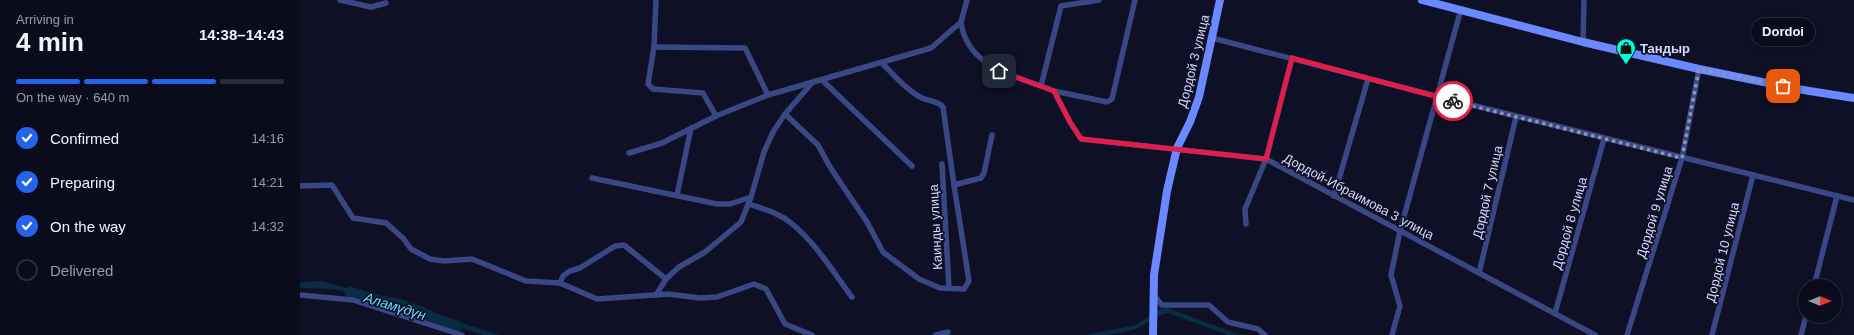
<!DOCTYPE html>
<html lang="en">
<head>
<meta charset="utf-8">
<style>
  body { margin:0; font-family:Helvetica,sans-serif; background:#181a29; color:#f1f3f6; height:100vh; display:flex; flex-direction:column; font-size:15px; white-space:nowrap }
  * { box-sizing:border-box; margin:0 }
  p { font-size:13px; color:#999ba3 }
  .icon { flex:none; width:22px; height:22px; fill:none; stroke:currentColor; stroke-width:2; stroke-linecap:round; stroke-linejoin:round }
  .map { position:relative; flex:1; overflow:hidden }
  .sheet { display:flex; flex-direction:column; background:#0a0c1c; width:300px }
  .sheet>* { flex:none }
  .needle { width:26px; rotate:90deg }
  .buttons { position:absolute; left:1498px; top:279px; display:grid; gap:8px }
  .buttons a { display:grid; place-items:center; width:44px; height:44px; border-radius:50%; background:#0a0c1c; box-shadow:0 2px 6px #0003,0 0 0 1px #2a2c3b; font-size:20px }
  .pin { position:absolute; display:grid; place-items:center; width:34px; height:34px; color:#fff; margin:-17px; border-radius:8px; box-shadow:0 2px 6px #0006 }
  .courier { position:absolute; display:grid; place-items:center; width:40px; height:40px; margin:-20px; border:3px solid #e11d48; border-radius:50%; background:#fff; color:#222; box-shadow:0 1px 5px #0007 }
  .bubble { position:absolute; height:28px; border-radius:14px; background:#0a0c1c; box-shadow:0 2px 6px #0003,0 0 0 1px #2a2c3b; font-size:13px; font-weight:800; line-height:28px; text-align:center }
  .summary em { font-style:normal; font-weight:800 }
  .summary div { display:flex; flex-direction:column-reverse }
  .summary { display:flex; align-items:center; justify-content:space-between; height:68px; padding:0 16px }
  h1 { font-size:26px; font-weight:800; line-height:30px }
  .bar { display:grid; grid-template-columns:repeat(4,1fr); gap:6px 4px; align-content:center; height:48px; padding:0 16px }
  .bar i { height:5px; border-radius:3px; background:#2a2c3b }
  .bar .selected { background:#2563eb }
  .bar p { grid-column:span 4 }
  ol { padding:0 16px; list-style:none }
  li { display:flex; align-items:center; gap:12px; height:44px }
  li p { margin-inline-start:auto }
  li .icon { padding:4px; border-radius:50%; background:#2563eb; color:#fff; stroke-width:4 }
  li:last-child { color:#999ba3 }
  li i { width:22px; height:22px; border:2px solid #2a2c3b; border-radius:50% }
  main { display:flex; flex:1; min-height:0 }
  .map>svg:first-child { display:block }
  .water { fill:#092c43 }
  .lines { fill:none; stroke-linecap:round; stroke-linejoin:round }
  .river { stroke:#092c43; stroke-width:11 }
  .street { stroke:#394885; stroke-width:5.5 }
  .secondary { stroke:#6a89ff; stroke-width:8 }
  .done { stroke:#8e92b3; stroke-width:4; stroke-dasharray:0 7.2 }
  .route { stroke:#e11d48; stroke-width:5 }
  .labels { text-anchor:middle; stroke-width:3.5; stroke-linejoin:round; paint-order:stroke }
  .poi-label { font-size:13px; font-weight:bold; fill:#d3d8ff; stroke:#0e1025; text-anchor:start }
  .street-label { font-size:13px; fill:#d3d8ff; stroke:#0e1025 }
  .water-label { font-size:14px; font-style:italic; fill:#61dbff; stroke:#0e1025 }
</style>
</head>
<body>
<main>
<section class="sheet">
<div class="summary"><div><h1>4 min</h1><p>Arriving in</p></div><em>14:38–14:43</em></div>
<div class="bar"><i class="selected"></i><i class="selected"></i><i class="selected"></i><i></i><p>On the way · 640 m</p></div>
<ol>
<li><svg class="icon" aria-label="check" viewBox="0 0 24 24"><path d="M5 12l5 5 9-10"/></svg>Confirmed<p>14:16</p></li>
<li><svg class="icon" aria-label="check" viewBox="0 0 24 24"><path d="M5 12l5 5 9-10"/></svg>Preparing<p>14:21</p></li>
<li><svg class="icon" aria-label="check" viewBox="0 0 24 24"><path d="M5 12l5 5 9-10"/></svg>On the way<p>14:32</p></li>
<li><i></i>Delivered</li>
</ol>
</section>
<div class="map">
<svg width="1554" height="335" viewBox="0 0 1554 335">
  <rect width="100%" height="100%" fill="#0e1025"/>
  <g class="water">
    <polygon points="22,281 63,293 96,298 121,306 152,320 199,335 184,335 153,326 116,308 97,304 33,289 0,288 0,282"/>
    <path d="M 868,308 L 940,335 L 928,335 L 868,313 C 857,315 848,323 838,328 C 822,335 803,335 786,335 L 836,325 L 860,309 Z"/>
  </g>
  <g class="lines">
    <polyline class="river" points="50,292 157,326"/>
    <g class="street">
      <polyline points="40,0 71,7 86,3"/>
      <polyline points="356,0 354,47 348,84 353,89 403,93 416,116"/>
      <path d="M 661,22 C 667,69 718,76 754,91 L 770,122 L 781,139 L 966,159 L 1295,335"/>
      <polyline points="912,38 1136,96 1554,200"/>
      <polyline points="1283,42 1284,0"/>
      <polyline points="354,47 445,48 468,95"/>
      <path d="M 582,63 C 593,74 606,90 620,97 C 628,102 636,99 643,107 L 654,185"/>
      <polyline points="522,80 612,166"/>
      <polyline points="741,86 761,6 799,0"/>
      <polyline points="754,91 807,102 812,99 835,0"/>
      <polyline points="485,114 518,145 530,167 567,222 583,252 619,279 640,288 664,289 669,281 654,185 681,178 684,173 692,135"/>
      <polyline points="329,153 362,143 416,116 468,95 631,48 661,22 667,0"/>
      <polyline points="642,164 649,288"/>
      <polyline points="292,178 417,204 430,204 451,197"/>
      <polyline points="0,186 32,185 53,218 86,223 103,238 111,249 130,259 144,261 172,259 226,281 260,283 297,299 368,294 400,298 417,297 454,284 466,289 485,324 512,335"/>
      <polyline points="377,195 391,128"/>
      <polyline points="1034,196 1068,79"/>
      <path d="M 449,204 C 463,209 479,213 491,223 C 516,243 533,272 552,297"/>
      <polyline points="946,224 945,209 966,159 992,58"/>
      <polyline points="1179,273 1216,117"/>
      <polyline points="260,283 263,276 270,271 280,268 315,246 324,245 366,279"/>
      <polyline points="1514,286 1537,196"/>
      <polyline points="853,294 862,305 909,305 928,322 958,329 965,335"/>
      <polyline points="0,295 53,300 162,335"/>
      <polyline points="356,295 366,279 379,267 405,252 441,222 451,197 464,152 473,132 485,114 512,83"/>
      <polyline points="1255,313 1304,139"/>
      <polyline points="636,335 648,332"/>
      <polyline points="1092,335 1100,306 1091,275 1100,231 1161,9"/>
      <polyline points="1327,335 1382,158 1399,69"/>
      <polyline points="1412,335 1453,175"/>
      <polyline points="1501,335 1506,316"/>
    </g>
    <g class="secondary">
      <polyline points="1122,0 1283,42 1399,69 1497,89 1554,98"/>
      <polyline points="853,335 854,275 867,191 877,148 890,122 899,97 920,0"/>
    </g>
  </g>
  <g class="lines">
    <polyline class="done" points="1153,101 1382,158 1399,69 1483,86"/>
    <polyline class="route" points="699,71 754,91 770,122 781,139 966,159 992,58 1153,101"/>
  </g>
  <defs>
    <g id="shop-pin" transform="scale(1)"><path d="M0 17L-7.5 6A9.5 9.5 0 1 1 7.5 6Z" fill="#00fedb" stroke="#0e1025"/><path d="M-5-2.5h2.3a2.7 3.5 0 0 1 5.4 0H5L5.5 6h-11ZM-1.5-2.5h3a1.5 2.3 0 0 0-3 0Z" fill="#111"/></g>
  </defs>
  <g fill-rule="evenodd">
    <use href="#shop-pin" x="1326" y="48"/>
  </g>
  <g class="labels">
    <g class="poi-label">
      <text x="1340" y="53">Тандыр</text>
    </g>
    <g class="street-label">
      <text transform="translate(893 61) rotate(-76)" y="5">Дордой 3 улица</text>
      <text transform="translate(1187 192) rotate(-77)" y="5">Дордой 7 улица</text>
      <text transform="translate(1059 196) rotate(28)" y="5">Дордой-Ибраимова 3 улица</text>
      <text transform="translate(1354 212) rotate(-73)" y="5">Дордой 9 улица</text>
      <text transform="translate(1269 223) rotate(-74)" y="5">Дордой 8 улица</text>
      <text transform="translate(635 227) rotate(-93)" y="5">Каинды улица</text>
      <text transform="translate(1422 252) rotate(-76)" y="5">Дордой 10 улица</text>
    </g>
    <g class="water-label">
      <text transform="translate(95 306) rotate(17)" y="5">Аламүдүн</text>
    </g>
  </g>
</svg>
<div class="buttons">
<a><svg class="needle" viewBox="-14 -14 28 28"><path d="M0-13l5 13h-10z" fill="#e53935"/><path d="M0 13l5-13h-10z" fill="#999ba3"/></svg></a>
</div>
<div class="pin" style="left:1483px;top:86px;background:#ea580c"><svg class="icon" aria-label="bag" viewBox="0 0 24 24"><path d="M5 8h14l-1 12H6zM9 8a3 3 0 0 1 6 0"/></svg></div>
<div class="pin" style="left:699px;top:71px;background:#1f2937"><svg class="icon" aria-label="home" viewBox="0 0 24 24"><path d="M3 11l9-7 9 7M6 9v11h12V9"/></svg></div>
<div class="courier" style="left:1153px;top:101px"><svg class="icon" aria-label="bike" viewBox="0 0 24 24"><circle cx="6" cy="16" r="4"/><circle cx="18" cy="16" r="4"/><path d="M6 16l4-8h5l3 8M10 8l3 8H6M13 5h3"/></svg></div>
<div class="bubble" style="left:1451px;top:18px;width:64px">Dordoi</div>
</div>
</main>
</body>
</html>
